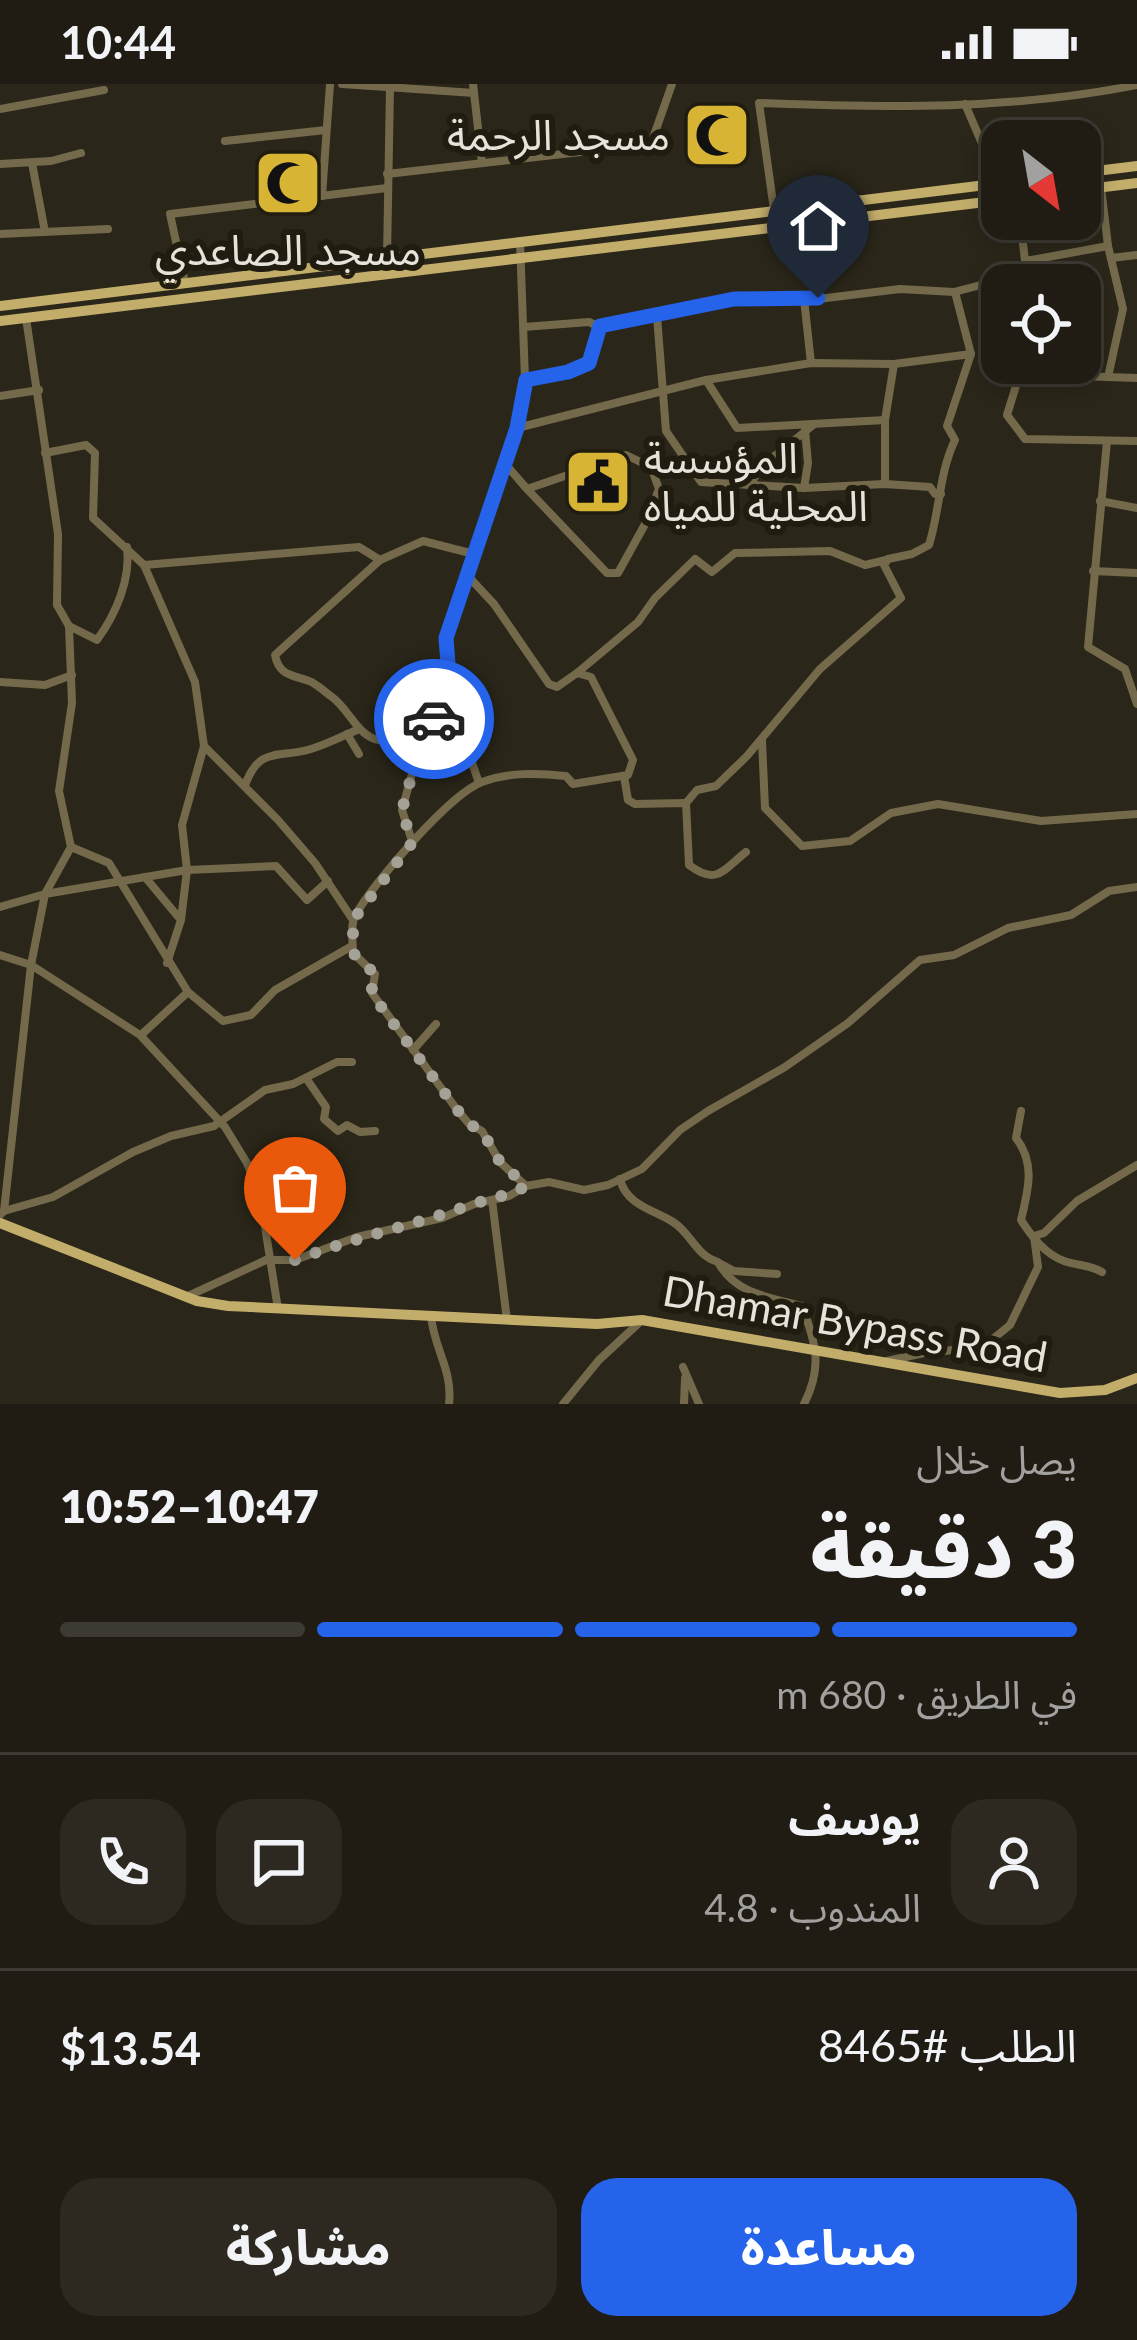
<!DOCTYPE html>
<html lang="ar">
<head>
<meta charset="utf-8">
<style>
  body { margin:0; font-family:Lato,"Noto Sans Arabic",sans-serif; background:#2d2921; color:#f1f3f6; direction:rtl; height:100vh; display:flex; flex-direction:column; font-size:45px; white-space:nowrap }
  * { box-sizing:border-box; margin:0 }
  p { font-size:39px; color:#a2a1a0 }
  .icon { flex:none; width:66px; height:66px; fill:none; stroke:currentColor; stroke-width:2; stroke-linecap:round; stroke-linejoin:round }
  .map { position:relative; height:1320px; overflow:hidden; direction:ltr }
  .details { display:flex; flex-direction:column; background:#201c13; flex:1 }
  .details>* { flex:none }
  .needle { width:78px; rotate:149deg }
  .tools { position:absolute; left:981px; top:36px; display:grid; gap:24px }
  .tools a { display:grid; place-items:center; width:120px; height:120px; border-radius:24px; background:#201c13; box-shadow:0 6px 18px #0003,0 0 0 3px #3d3a33; font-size:60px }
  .pin { position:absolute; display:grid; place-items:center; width:102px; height:102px; color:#fff; margin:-123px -51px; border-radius:50% 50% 50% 0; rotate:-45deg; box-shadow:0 0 12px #0007 }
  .pin .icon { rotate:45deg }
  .courier { position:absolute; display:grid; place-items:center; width:120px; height:120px; margin:-60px; border:9px solid #2563eb; border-radius:50%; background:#fff; color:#222; box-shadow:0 3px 15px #0007 }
  .headline em { font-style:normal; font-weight:800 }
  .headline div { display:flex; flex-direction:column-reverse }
  .headline { display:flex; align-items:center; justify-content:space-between; height:204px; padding:0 60px }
  h1 { font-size:78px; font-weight:800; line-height:90px }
  .bar { display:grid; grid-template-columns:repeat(4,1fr); gap:18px 12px; align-content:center; height:144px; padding:0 60px }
  .bar i { height:15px; border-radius:9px; background:#3d3a33 }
  .bar .on { background:#2563eb }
  .bar p { grid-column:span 4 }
  .line { display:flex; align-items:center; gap:30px; padding:0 60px; border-top:3px solid #3d3a33 }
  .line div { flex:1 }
  .round { display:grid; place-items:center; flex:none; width:126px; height:126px; border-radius:36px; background:#2d2921 }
  .button { display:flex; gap:24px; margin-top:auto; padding:24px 60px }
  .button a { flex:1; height:138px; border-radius:36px; background:#2563eb; color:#fff; font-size:48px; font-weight:800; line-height:138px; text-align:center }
  .button a+a { background:#2d2921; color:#f1f3f6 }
  .status { display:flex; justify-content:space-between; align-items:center; height:84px; padding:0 60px; background:#201c13; direction:ltr }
  .status svg { height:33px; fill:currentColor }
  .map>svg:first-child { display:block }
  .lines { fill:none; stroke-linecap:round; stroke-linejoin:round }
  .minor { stroke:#746a4b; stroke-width:8 }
  .major { stroke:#c2ad6b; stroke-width:10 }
  .done { stroke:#a4a197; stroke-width:12; stroke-dasharray:0 21.6 }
  .route { stroke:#2563eb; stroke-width:15 }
  .labels { text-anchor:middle; stroke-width:12; stroke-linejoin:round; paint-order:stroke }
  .poi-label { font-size:42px; fill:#e6e3db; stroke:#201c10; text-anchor:end }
  .street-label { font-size:42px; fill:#e6e3db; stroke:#201c10 }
</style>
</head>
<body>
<div class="status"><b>10:44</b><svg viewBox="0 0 49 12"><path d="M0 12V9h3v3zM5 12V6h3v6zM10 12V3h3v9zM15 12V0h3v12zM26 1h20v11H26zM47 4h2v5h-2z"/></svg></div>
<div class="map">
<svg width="1137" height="1320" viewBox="0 0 1137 1320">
  <rect width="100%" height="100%" fill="#2a2619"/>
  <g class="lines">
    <g class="minor">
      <polyline points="342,0 474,9"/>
      <polyline points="473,0 482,79"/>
      <polyline points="965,20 999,99"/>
      <polyline points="0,25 104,6"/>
      <polyline points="225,57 326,46"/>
      <polyline points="32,79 45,148"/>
      <polyline points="0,80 51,77 81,69"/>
      <polyline points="387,90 651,60 672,0"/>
      <polyline points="1101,103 1108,162 1123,225 1108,293"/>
      <polyline points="322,112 330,0"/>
      <path d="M 774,126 L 759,19 C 886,24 1012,26 1137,1"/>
      <polyline points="1020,135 1028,201"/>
      <polyline points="0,150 108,145"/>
      <polyline points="387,174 390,3"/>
      <polyline points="1111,174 1137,171"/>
      <polyline points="1026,177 1108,162"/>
      <polyline points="185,199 170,130 387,104"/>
      <polyline points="804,215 811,279"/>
      <polyline points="657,232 666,347 701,398 804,404 885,400 930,403 935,410 941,410"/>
      <polyline points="524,243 589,238 600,243"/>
      <polyline points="1023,279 1007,331 1025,355 1137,357"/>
      <polyline points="1020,290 1137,294"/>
      <polyline points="525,296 568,288 589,279 600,243 734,215 818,215 900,205 954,208 1027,189"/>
      <polyline points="706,296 737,344 885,336"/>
      <polyline points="0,312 39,306"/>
      <polyline points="517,344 706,296 811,279 894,280 971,270 955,208"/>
      <polyline points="1107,357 1088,563 1125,585 1137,620"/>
      <polyline points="45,369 86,361 95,369 93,434 144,481 195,598 204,662 278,736 315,779 353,836"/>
      <polyline points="506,381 527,405 626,371 651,383 659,405 644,442 618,489 607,489 527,405"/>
      <polyline points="885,400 885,336 894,280"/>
      <polyline points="749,402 762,382 812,342"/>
      <polyline points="804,404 808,379 805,346"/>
      <polyline points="1100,417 1137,424"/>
      <polyline points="144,481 359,463 380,476"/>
      <polyline points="1093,487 1137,489"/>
      <path d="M 467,491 L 494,520 L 549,600 L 557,603 L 577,589 L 591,593 L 633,676 L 628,691 L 573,700 L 566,692 C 538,689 509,688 482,698 C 450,710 372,800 355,832 C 350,842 353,858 353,869 L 375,890 L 372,909 L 455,1023 L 469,1040 L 482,1047 L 500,1078 L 526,1102"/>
      <path d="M 69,542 L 97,556 C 116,530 131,495 127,463"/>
      <polyline points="577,589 638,538 655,514 695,475 712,488 735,469 830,467 865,481 886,476"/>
      <polyline points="0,598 45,601 72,591"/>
      <path d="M 451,618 C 432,637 409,660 379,656 C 358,653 349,625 332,613 C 325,608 317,600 309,597 C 293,591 279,592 275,571 L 380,476 L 423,457 L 474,470"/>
      <polyline points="347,650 359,670"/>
      <polyline points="762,657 765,724 802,762 850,757 891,729 938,720 1041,737 1137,730"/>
      <path d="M 624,692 L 628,716 L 635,720 L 686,719 L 689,781 C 717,802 723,786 746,768"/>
      <polyline points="479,699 451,618 446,554 517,344 525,296 520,157"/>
      <path d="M 245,701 C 260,661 279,675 311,665 C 327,660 343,652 359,645"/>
      <path d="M 686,719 L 697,706 L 716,702 L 747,672 L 820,585 L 901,514 L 884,481 L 888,475 L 912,470 L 929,461 C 940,426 939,389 955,356 L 947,342 L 971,270"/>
      <polyline points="412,757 402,726 425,643 464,655"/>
      <polyline points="71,763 109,779 188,908"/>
      <polyline points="145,793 180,835"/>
      <polyline points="0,823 45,810 71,763 59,707 72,619 69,542 57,521 58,450 26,234"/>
      <polyline points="0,871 31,881 45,810 187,786 276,782 307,816 328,797"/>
      <polyline points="167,879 181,836 187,786 182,741 204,662"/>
      <polyline points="141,951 188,908 223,937 251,931 275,906 352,862"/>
      <polyline points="413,966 436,940"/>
      <polyline points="306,994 326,1023 324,1035 338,1047 347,1041 360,1048 375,1047"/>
      <path d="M 1021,1027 L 1016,1054 C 1036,1080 1028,1106 1021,1136 C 1032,1153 1045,1170 1064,1177 C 1078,1182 1088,1180 1102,1188"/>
      <path d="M 620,1095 C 626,1121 654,1126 673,1138 C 691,1149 696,1172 718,1178 C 735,1210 769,1213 802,1222 C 816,1259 823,1283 804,1320"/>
      <polyline points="255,1098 281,1091 294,1106 305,1107"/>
      <polyline points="492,1116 507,1236"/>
      <polyline points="4,1127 31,881 140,951 225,1043 247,1079 260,1111 278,1225"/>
      <polyline points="0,1131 4,1127 53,1113 133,1068 171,1052 214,1042 265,1006 293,1000 337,978 352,978"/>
      <polyline points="719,1179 734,1187 777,1190"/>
      <polyline points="186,1213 266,1176 295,1176 357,1153 442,1134 474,1120 509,1112 526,1102 549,1098 584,1106 608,1101 642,1085 680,1046 708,1027 785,983 848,939 920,876 954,871 1008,844 1071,831 1109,807 1137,803"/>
      <path d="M 431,1232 C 434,1265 453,1286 449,1320"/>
      <polyline points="887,1277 924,1269 983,1263 1010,1241 1038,1183 1034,1152 1044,1149 1077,1117 1137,1081"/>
      <polyline points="683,1283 699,1320"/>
      <polyline points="563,1320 599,1276 641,1237"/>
      <polyline points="684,1320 685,1294"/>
    </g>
    <g class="major">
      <polyline points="1080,89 1137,82"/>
      <polyline points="1080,106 1137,99"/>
      <polyline points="0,222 1002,99"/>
      <polyline points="0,237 1002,116"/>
      <polyline points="0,1139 197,1217 228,1222 597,1240 642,1236 1060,1309 1105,1306 1137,1294"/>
    </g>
  </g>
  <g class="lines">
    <path class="done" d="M 295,1176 C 354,1154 414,1141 473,1120 C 492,1114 508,1112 526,1102 L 500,1078 L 482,1047 L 469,1040 L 455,1023 L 371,909 L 375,890 L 353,869 L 353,836 L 412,759 L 402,726 L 425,644 L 434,635"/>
    <polyline class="route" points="434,635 451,618 446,554 517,344 526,296 568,288 589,279 600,242 734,215 818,214"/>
  </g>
  <defs>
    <g id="mosque-square" transform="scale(3.45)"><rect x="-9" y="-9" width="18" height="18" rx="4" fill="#d8b434" stroke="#201c10"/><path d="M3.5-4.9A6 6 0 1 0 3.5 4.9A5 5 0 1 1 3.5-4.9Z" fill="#111"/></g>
    <g id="civic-square" transform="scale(3.45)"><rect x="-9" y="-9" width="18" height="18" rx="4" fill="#d8b434" stroke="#201c10"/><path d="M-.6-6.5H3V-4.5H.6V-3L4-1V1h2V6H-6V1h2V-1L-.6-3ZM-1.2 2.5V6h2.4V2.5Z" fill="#111"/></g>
  </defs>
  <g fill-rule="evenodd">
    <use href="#mosque-square" x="717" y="51"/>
    <use href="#mosque-square" x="288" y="99"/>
    <use href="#civic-square" x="598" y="398"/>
  </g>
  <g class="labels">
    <g class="poi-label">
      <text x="670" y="66">مسجد الرحمة</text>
      <text x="288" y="181" text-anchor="middle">مسجد الصاعدي</text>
      <text x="644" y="389" text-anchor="start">المؤسسة<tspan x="644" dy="48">المحلية للمياه</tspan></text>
    </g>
    <g class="street-label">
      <text transform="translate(855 1240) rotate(10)" y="15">Dhamar Bypass Road</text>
    </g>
  </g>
</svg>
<div class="tools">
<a><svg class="needle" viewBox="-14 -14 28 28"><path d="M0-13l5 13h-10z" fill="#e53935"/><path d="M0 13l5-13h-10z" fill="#a2a1a0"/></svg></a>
<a><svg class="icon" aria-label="locate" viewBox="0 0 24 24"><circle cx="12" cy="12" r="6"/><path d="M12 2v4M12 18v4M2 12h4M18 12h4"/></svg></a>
</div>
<div class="pin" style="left:295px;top:1176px;background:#ea580c"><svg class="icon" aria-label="bag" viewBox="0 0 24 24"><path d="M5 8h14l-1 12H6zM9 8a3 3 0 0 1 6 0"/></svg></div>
<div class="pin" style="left:818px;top:214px;background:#1f2937"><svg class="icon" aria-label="home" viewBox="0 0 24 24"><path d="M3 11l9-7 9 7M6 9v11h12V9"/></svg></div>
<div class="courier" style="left:434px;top:635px"><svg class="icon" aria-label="car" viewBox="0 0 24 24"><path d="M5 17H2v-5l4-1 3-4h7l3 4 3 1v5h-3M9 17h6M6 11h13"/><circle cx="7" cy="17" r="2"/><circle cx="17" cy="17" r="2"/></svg></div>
</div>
<section class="details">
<div class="headline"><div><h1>3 دقيقة</h1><p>يصل خلال</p></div><em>10:47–10:52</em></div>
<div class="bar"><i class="on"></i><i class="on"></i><i class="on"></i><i></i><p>في الطريق · 680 m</p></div>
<div class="line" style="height:216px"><a class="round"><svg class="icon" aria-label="person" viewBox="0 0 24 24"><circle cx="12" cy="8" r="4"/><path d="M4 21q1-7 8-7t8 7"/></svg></a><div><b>يوسف</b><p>المندوب · 4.8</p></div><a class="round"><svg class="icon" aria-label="chat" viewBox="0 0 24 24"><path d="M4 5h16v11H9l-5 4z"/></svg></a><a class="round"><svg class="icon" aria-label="phone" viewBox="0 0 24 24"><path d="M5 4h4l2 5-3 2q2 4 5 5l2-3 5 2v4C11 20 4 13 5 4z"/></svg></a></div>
<div class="line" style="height:156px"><div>الطلب #8465</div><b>$13.54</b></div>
<div class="button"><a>مساعدة</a><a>مشاركة</a></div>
</section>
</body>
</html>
